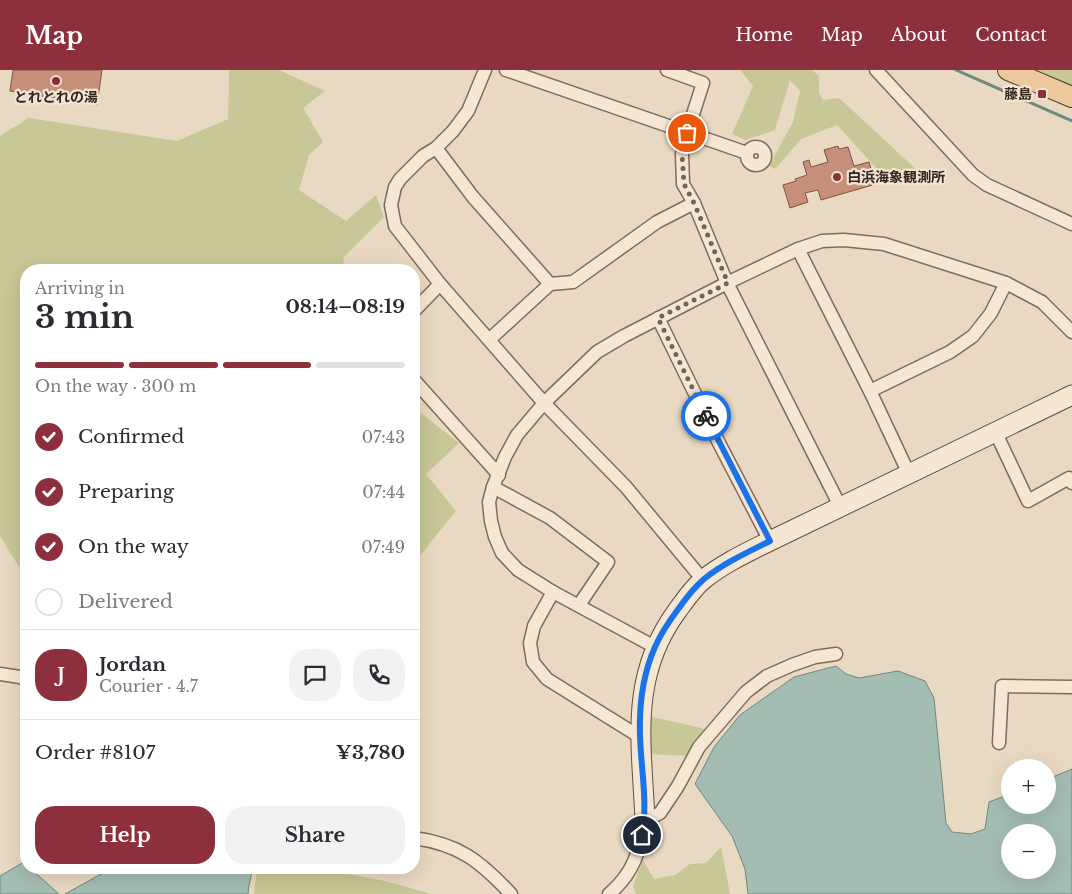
<!DOCTYPE html>
<html lang="en">
<head>
<meta charset="utf-8">
<style>
  body { margin:0; font-family:"Libre Baskerville","Noto Sans JP",serif; background:#f2f2f3; color:#2b2b33; height:100vh; display:flex; flex-direction:column; font-size:19px; white-space:nowrap }
  * { box-sizing:border-box; margin:0 }
  p { font-size:16px; color:#7c7c81 }
  .icon { flex:none; width:28px; height:28px; fill:none; stroke:currentColor; stroke-width:2; stroke-linecap:round; stroke-linejoin:round }
  .map { position:relative; flex:1; overflow:hidden }
  .drawer { position:absolute; left:20px; top:194px; width:400px; height:610px; display:flex; flex-direction:column; background:#fff; border-radius:20px; box-shadow:0 5px 20px #0002 }
  .drawer>* { flex:none }
  .fabs { position:absolute; left:1001px; top:689px; display:grid; gap:10px }
  .fabs a { display:grid; place-items:center; width:55px; height:55px; border-radius:50%; background:#fff; box-shadow:0 5px 20px #0002; font-size:25px }
  .pin { position:absolute; display:grid; place-items:center; width:42px; height:42px; color:#fff; margin:-21px; border:2px solid #fff; border-radius:50%; box-shadow:0 1px 5px #0007 }
  .courier { position:absolute; display:grid; place-items:center; width:50px; height:50px; margin:-25px; border:4px solid #1a73e8; border-radius:50%; background:#fff; color:#222; box-shadow:0 1px 6px #0007 }
  .head em { font-style:normal; font-weight:800 }
  .head div { display:flex; flex-direction:column-reverse }
  .head { display:flex; align-items:center; justify-content:space-between; height:85px; padding:0 15px }
  h1 { font-size:32px; font-weight:800; line-height:38px }
  .bar { display:grid; grid-template-columns:repeat(4,1fr); gap:8px 5px; align-content:center; height:60px; padding:0 15px }
  .bar i { height:6px; border-radius:4px; background:#e1e1e2 }
  .bar .on { background:#8d2f3c }
  .bar p { grid-column:span 4 }
  .line { display:flex; align-items:center; gap:12px; padding:0 15px; border-top:1px solid #e1e1e2 }
  .line div { flex:1 }
  .round { display:grid; place-items:center; flex:none; width:52px; height:52px; border-radius:20px; background:#f2f2f3 }
  ol { padding:0 15px; list-style:none }
  li { display:flex; align-items:center; gap:15px; height:55px }
  li p { margin-inline-start:auto }
  li .icon { padding:5px; border-radius:50%; background:#8d2f3c; color:#fff; stroke-width:4 }
  li:last-child { color:#7c7c81 }
  li i { width:28px; height:28px; border:2px solid #e1e1e2; border-radius:50% }
  .primary-button { display:flex; gap:10px; margin-top:auto; padding:10px 15px }
  .primary-button a { flex:1; height:58px; border-radius:20px; background:#8d2f3c; color:#fff; font-size:20px; font-weight:800; line-height:58px; text-align:center }
  .primary-button a+a { background:#f2f2f3; color:#2b2b33 }
  header { display:flex; align-items:center; gap:30px; box-sizing:border-box; height:70px; padding:0 25px; background:#8d2f3c; color:#fff }
  header strong { font-size:24px }
  nav { display:flex; gap:28px; margin-inline-start:auto; font-size:18px }
  .map>svg:first-child { display:block }
  .green { fill:#c7c797 }
  .water { fill:#a4bdb2; stroke:#6c8a7f; fill-rule:evenodd }
  .lines { fill:none; stroke-linecap:round; stroke-linejoin:round }
  .stream { stroke:#6c8a7f; stroke-width:3 }
  .building { fill:#c68f7a; stroke:#805242 }
  .street-casing { stroke:#836a5a; stroke-width:15 }
  .secondary-casing { stroke:#644c3e; stroke-width:21 }
  .primary-casing { stroke:#513a2f; stroke-width:22 }
  .street { stroke:#f6e7d4; stroke-width:12 }
  .secondary { stroke:#f6e7d4; stroke-width:19 }
  .primary { stroke:#ecc89c; stroke-width:20 }
  .done { stroke:#746457; stroke-width:5; stroke-dasharray:0 9 }
  .route { stroke:#1a73e8; stroke-width:6 }
  .poi-dot { fill:#8d2f3c; stroke:#f2e4d1; stroke-width:2 }
  .labels { text-anchor:middle; stroke-width:4.5; stroke-linejoin:round; paint-order:stroke }
  .poi-label { font-size:14px; font-weight:bold; fill:#34251e; stroke:#f2e4d1; text-anchor:end }
</style>
</head>
<body>
<header>
<strong>Map</strong>
<nav><a>Home</a><a>Map</a><a>About</a><a>Contact</a></nav>
</header>
<div class="map">
<svg width="1072" height="824" viewBox="0 0 1072 824">
  <rect width="100%" height="100%" fill="#ead9c2"/>
  <g class="green">
    <polygon points="229,0 279,0 325,21 303,38 323,72 309,85 299,120 346,151 376,125 384,147 343,188 346,200 26,200 26,504 19,497 0,466 0,66 29,48 177,71 228,49"/>
    <polygon points="740,0 812,0 819,6 819,23 823,30 839,28 931,113 876,98 837,55 801,69 775,99 769,96 793,52 800,21 790,10 775,60 746,70 732,64 753,16"/>
    <polygon points="1033,0 1072,0 1072,16 1041,5"/>
    <polygon points="421,343 459,373 426,404 456,441 414,493 414,351"/>
    <polygon points="648,646 705,659 690,686 649,684"/>
    <polygon points="721,777 730,824 636,824 633,816 643,790 654,809 675,805 690,794 706,793"/>
    <polygon points="257,798 318,798 385,811 431,824 254,824"/>
  </g>
  <g class="water">
    <path d="M 836,596 L 846,604 L 859,608 L 898,601 L 925,611 L 934,628 L 946,753 L 952,762 L 971,764 L 985,759 L 989,732 L 1010,724 L 1010,735 L 1048,735 L 1048,709 L 1072,699 L 1072,824 L 748,824 L 745,799 L 732,766 L 695,714 L 714,677 L 740,645 L 794,607 ZM 1010,762 L 1048,762 L 1048,800 L 1010,800 Z"/>
    <polygon points="24,792 26,794 26,798 30,798 59,824 0,824 0,806"/>
    <path d="M 112,798 L 252,798 C 252,808 248,814 248,824 L 65,824 Z"/>
  </g>
  <g class="lines">
    <polyline class="stream" points="956,0 1072,51"/>
  </g>
  <g class="building">
    <polygon points="13,0 102,0 97,35 10,21"/>
    <polygon points="838,76 839,79 848,77 854,96 869,92 876,114 821,130 818,120 805,123 808,132 790,138 783,115 796,111 795,109 807,105 803,92 809,90 811,97 828,92 824,80"/>
  </g>
  <g class="lines">
    <g class="street-casing">
      <g id="street">
        <polyline points="485,0 468,41 453,61 436,78 423,86 400,109 395,117 391,135 395,156 440,214 544,333 626,417 703,510"/>
        <polyline points="506,0 747,83"/>
        <polyline points="667,0 703,13 687,63 682,84 683,114 694,133 727,213 840,436"/>
        <polyline points="876,0 973,105 987,115 1072,154"/>
        <circle cx="756" cy="86" r="9"/>
        <polyline points="436,78 473,127 550,214"/>
        <polyline points="798,179 870,321 909,404"/>
        <polyline points="414,241 440,214"/>
        <polyline points="658,248 720,375 770,471"/>
        <polyline points="490,269 550,214 573,212 657,152 694,133"/>
        <polyline points="414,310 499,405"/>
        <polyline points="870,321 950,282 973,266 991,243 1006,213"/>
        <polyline points="995,361 1028,431 1069,408 1072,413"/>
        <polyline points="493,417 550,448 608,492 579,535"/>
        <polyline points="553,522 534,556 530,573 533,592 547,609 640,667"/>
        <polyline points="655,577 553,522 518,500 502,483 495,467 491,451 489,432 493,417 505,387 517,365 544,333 597,282 624,266 727,213 798,179 822,171 844,170 884,174 1006,213 1042,232 1072,262"/>
        <polyline points="0,604 20,607 26,610"/>
        <polyline points="999,673 1002,616 1072,617"/>
        <path d="M 414,768 C 459,774 480,791 511,824"/>
        <path d="M 609,824 C 634,803 639,782 645,751 L 660,743 L 678,716 L 699,677 L 746,622 L 767,606 L 792,595 L 815,587 L 836,584"/>
      </g>
    </g>
    <g class="secondary-casing">
      <path id="secondary" d="M 645,751 C 642,674 628,608 677,541 C 685,530 693,518 704,509 C 724,493 748,482 770,471 L 1072,325"/>
    </g>
    <g class="primary-casing">
      <polyline id="primary" points="1008,0 1072,27"/>
    </g>
    <use href="#street" class="street"/>
    <use href="#secondary" class="secondary"/>
    <use href="#primary" class="primary"/>
  </g>
  <g class="lines">
    <polyline class="done" points="687,63 682,84 684,114 694,133 728,213 658,248 706,346"/>
    <path class="route" d="M 642,765 C 648,732 641,699 640,666 C 639,637 643,604 655,577 C 661,563 670,550 679,538 C 686,528 695,517 704,509 C 724,493 748,482 770,471 L 706,346"/>
  </g>
  <g class="poi-dot">
    <circle cx="56" cy="11" r="5"/>
    <rect x="1037" y="19" width="10" height="10" rx="2.5"/>
    <circle cx="837" cy="107" r="5"/>
  </g>
  <g class="labels">
    <g class="poi-label">
      <text x="1032" y="29">藤島</text>
      <text x="56" y="32" text-anchor="middle">とれとれの湯</text>
      <text x="847" y="112" text-anchor="start">白浜海象観測所</text>
    </g>
  </g>
</svg>
<div class="fabs">
<a>+</a>
<a>−</a>
</div>
<div class="pin" style="left:687px;top:63px;background:#ea580c"><svg class="icon" aria-label="bag" viewBox="0 0 24 24"><path d="M5 8h14l-1 12H6zM9 8a3 3 0 0 1 6 0"/></svg></div>
<div class="pin" style="left:642px;top:765px;background:#1f2937"><svg class="icon" aria-label="home" viewBox="0 0 24 24"><path d="M3 11l9-7 9 7M6 9v11h12V9"/></svg></div>
<div class="courier" style="left:706px;top:346px"><svg class="icon" aria-label="bike" viewBox="0 0 24 24"><circle cx="6" cy="16" r="4"/><circle cx="18" cy="16" r="4"/><path d="M6 16l4-8h5l3 8M10 8l3 8H6M13 5h3"/></svg></div>
<section class="drawer">
<div class="head"><div><h1>3 min</h1><p>Arriving in</p></div><em>08:14–08:19</em></div>
<div class="bar"><i class="on"></i><i class="on"></i><i class="on"></i><i></i><p>On the way · 300 m</p></div>
<ol>
<li><svg class="icon" aria-label="check" viewBox="0 0 24 24"><path d="M5 12l5 5 9-10"/></svg>Confirmed<p>07:43</p></li>
<li><svg class="icon" aria-label="check" viewBox="0 0 24 24"><path d="M5 12l5 5 9-10"/></svg>Preparing<p>07:44</p></li>
<li><svg class="icon" aria-label="check" viewBox="0 0 24 24"><path d="M5 12l5 5 9-10"/></svg>On the way<p>07:49</p></li>
<li><i></i>Delivered</li>
</ol>
<div class="line" style="height:90px"><b class="round" style="background:#8d2f3c;color:#fff">J</b><div><b>Jordan</b><p>Courier · 4.7</p></div><a class="round"><svg class="icon" aria-label="chat" viewBox="0 0 24 24"><path d="M4 5h16v11H9l-5 4z"/></svg></a><a class="round"><svg class="icon" aria-label="phone" viewBox="0 0 24 24"><path d="M5 4h4l2 5-3 2q2 4 5 5l2-3 5 2v4C11 20 4 13 5 4z"/></svg></a></div>
<div class="line" style="height:65px"><div>Order #8107</div><b>¥3,780</b></div>
<div class="primary-button"><a>Help</a><a>Share</a></div>
</section>
</div>
</body>
</html>
